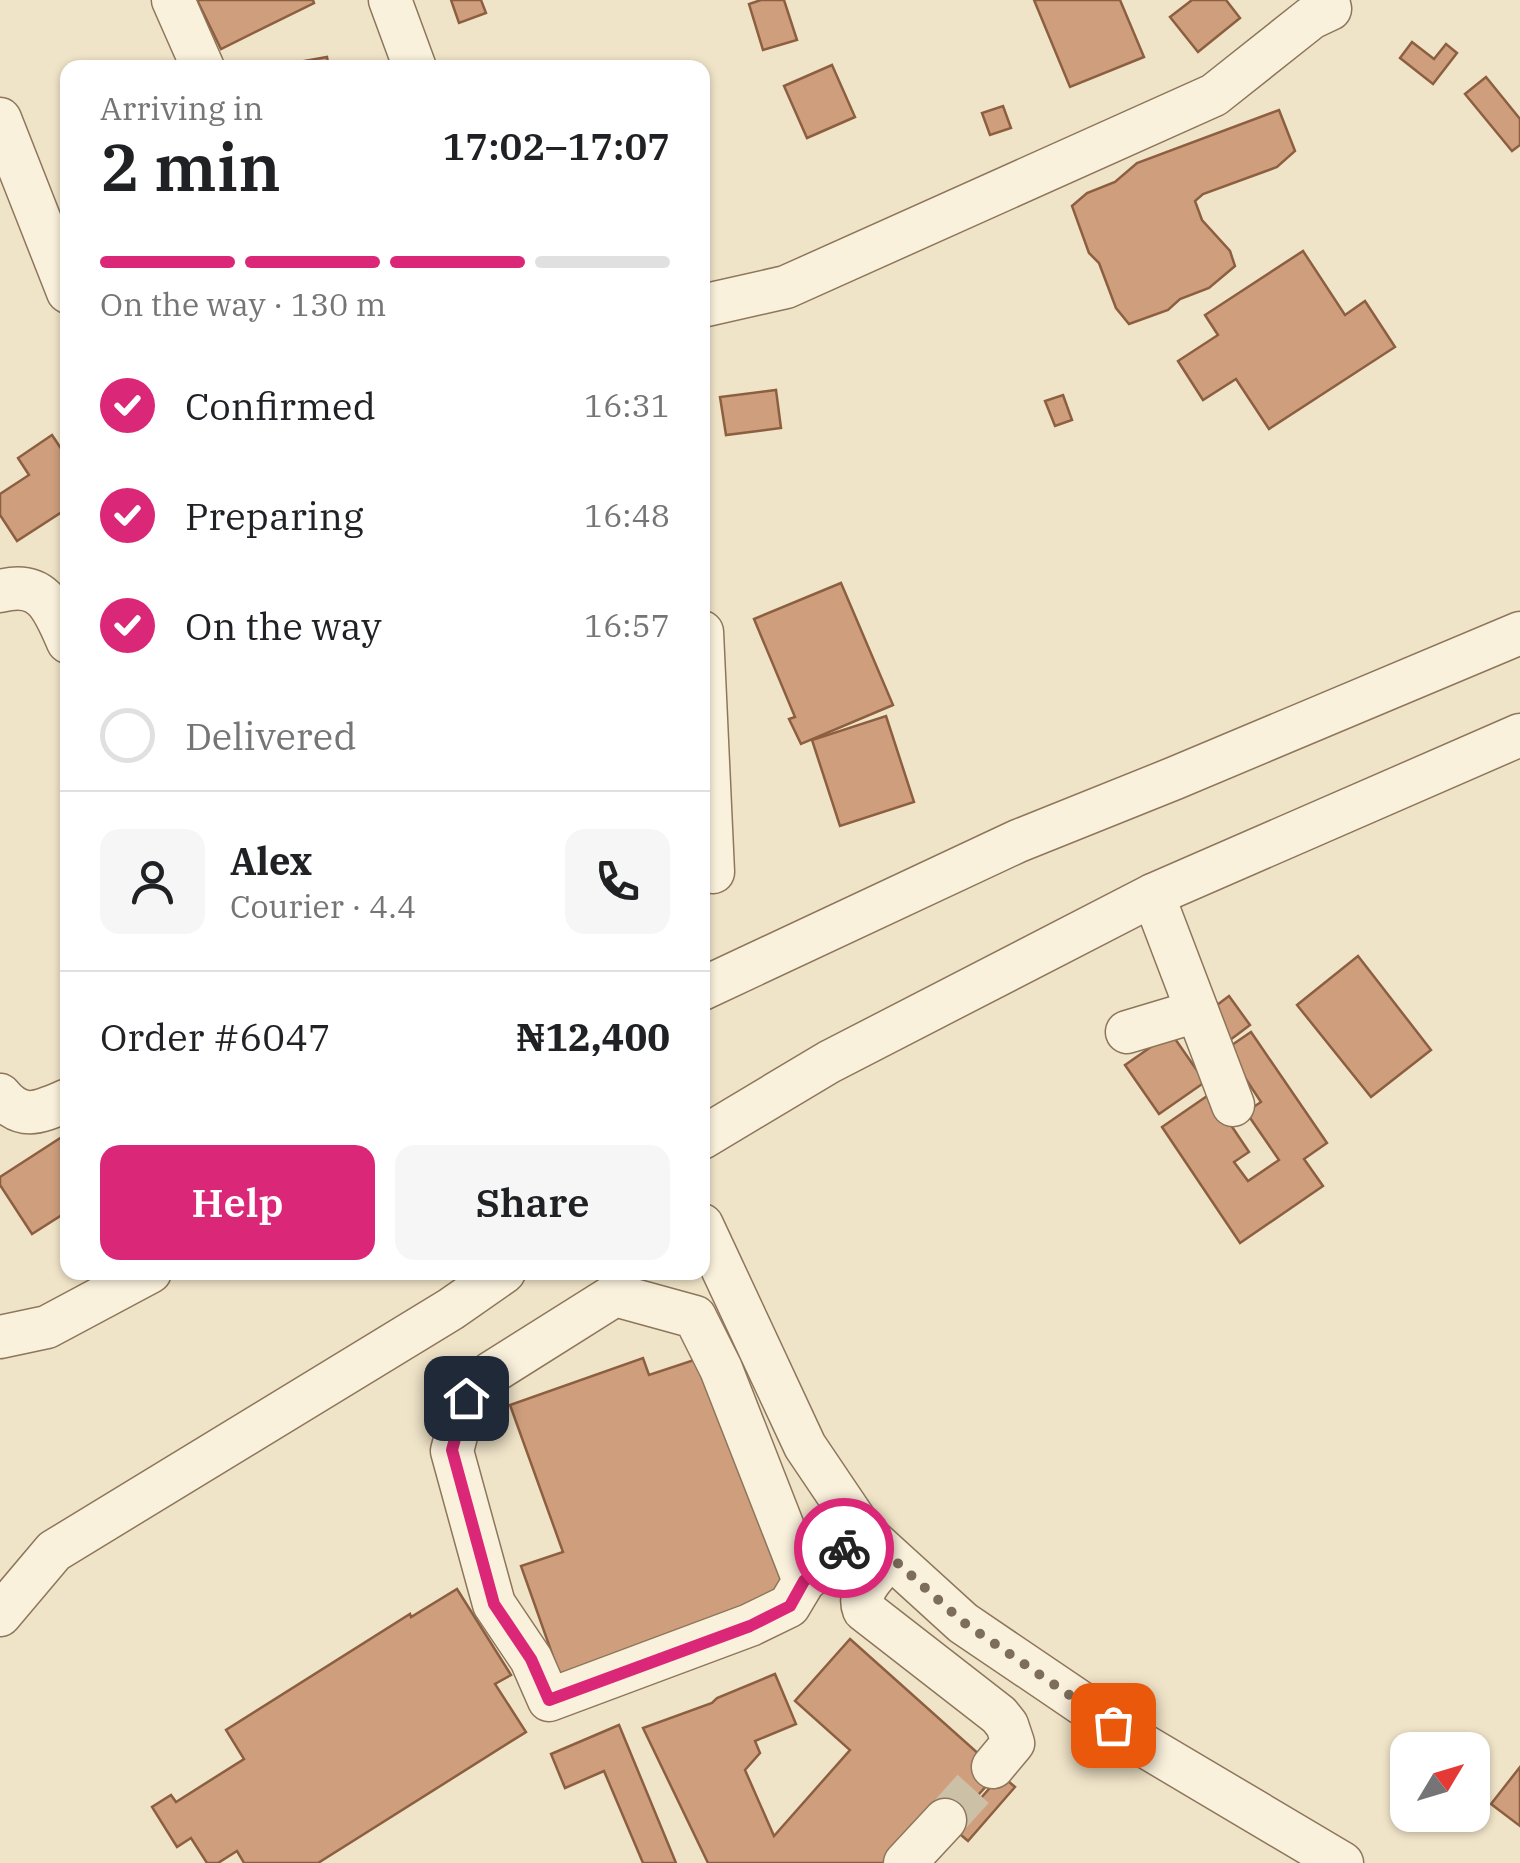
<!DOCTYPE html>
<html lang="en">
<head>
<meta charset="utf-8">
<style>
  body { margin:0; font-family:"IBM Plex Serif",serif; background:#f6f6f6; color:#202124; height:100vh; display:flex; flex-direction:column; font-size:38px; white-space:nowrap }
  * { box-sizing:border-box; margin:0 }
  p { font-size:32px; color:#757577 }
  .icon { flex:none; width:55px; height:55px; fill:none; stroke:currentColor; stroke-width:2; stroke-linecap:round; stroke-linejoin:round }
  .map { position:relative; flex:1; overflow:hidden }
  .details { position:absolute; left:60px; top:60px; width:650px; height:1220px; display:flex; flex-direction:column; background:#fff; border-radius:20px; box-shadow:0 2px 8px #0004 }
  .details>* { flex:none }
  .needle { width:65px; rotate:52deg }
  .controls { position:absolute; left:1390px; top:1732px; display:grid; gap:20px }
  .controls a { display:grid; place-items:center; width:100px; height:100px; border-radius:20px; background:#fff; box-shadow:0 2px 8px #0004; font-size:50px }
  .pin { position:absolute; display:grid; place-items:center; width:85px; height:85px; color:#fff; margin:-42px; border-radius:20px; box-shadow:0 5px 15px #0006 }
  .courier { position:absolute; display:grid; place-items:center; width:100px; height:100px; margin:-50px; border:8px solid #db2777; border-radius:50%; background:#fff; color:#222; box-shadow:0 2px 12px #0007 }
  .summary em { font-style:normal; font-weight:600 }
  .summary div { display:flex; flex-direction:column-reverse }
  .summary { display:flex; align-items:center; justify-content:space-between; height:170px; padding:0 40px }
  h1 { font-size:65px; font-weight:600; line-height:75px }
  .bar { display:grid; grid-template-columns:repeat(4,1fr); gap:15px 10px; align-content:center; height:120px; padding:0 40px }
  .bar i { height:12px; border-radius:8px; background:#e0e0e0 }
  .bar .active { background:#db2777 }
  .bar p { grid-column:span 4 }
  .line { display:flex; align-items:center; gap:25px; padding:0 40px; border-top:2px solid #e0e0e0 }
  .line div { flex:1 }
  .round { display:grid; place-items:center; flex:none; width:105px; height:105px; border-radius:20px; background:#f6f6f6 }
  ol { padding:0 40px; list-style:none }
  li { display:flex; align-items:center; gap:30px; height:110px }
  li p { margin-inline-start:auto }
  li .icon { padding:10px; border-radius:50%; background:#db2777; color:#fff; stroke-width:4 }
  li:last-child { color:#757577 }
  li i { width:55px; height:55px; border:5px solid #e0e0e0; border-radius:50% }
  .cta { display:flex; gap:20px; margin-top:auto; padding:20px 40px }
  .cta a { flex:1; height:115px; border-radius:20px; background:#db2777; color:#fff; font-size:40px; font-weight:600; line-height:115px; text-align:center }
  .cta a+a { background:#f6f6f6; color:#202124 }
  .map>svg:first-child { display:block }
  .building { fill:#cf9f7d; stroke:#8d5f41; stroke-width:2.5 }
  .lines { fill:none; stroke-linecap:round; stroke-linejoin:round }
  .minor-tunnel { stroke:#ccc0a6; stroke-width:42; stroke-dasharray:42 21; stroke-linecap:butt }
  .minor-casing { stroke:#8d765c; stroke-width:45 }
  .minor { stroke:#faf1dc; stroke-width:42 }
  .done { stroke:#7c6e5b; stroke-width:10; stroke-dasharray:0 18 }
  .route { stroke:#db2777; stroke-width:12 }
</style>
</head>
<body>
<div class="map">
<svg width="1520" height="1863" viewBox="0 0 1520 1863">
  <rect width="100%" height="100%" fill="#f0e4c8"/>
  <g class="building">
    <polygon points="197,0 313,0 314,3 221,49"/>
    <polygon points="451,0 481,0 486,13 459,23"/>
    <polygon points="761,0 784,0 797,40 763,50 749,4"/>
    <polygon points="1034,0 1120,0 1144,57 1070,87"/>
    <polygon points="1192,0 1226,0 1240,18 1198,52 1170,17"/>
    <polygon points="1412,42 1434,59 1446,44 1457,53 1433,84 1400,58"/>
    <polygon points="327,57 329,68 294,68 293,63"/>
    <polygon points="832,65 855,117 807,138 784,86"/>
    <polygon points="1486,77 1520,119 1520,145 1512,151 1465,94"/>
    <polygon points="1003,106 1011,128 990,135 982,113"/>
    <polygon points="1279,110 1295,151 1277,167 1203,194 1195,201 1202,220 1230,251 1235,266 1209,288 1180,299 1168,310 1129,324 1116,308 1099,263 1089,253 1072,206 1087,193 1115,182 1137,163"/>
    <polygon points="1303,251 1345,315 1365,301 1395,347 1269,429 1236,379 1203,400 1178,361 1218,335 1205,315"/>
    <polygon points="776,390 781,428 726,435 720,397"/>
    <polygon points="1063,395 1072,420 1055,426 1045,401"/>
    <polygon points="52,435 68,459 68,508 17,541 0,515 0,494 29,475 18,458"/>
    <polygon points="841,583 893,705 801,744 789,719 795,717 754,619"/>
    <polygon points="886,716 914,802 840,826 812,740"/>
    <polygon points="1358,956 1431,1050 1371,1097 1297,1005"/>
    <polygon points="1229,996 1250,1025 1226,1043 1205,1014"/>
    <polygon points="1251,1032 1327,1143 1304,1159 1323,1186 1240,1243 1162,1127 1210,1094 1249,1152 1234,1162 1248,1181 1279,1160 1246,1112 1261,1102 1226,1049"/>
    <polygon points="1171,1033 1205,1082 1159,1114 1125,1065"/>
    <polygon points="68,1133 68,1211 32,1234 0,1185 0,1177"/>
    <polygon points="706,1356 790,1599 561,1679 521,1566 563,1552 510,1405 643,1358 649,1375"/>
    <polygon points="457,1589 511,1675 495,1684 526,1732 318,1863 244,1863 237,1851 218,1863 207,1863 191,1838 177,1847 152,1807 171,1795 176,1802 244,1759 226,1730 410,1614 411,1617"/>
    <polygon points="850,1639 999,1772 951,1825 892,1863 708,1863 643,1728 712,1703 717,1698 775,1674 796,1724 755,1741 760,1753 745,1770 774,1836 850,1750 795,1701"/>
    <polygon points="619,1725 676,1863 643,1863 604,1771 565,1788 551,1754"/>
    <polygon points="1520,1767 1520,1826 1491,1804"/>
    <polygon points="1001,1775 1015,1787 968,1841 954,1829"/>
  </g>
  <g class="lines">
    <polyline class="minor-tunnel" points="945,1820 993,1767"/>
    <g class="minor-casing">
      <g id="minor">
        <polyline points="173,0 203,68"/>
        <polyline points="390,0 415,68"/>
        <polyline points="0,119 68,292"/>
        <polyline points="702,306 786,287 1214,95 1311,18 1330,9 1328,0"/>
        <path d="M 0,591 C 43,580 53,607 68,642"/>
        <polyline points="702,632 713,872"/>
        <polyline points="1153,895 1233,1105"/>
        <polyline points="702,989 1018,841 1175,778 1520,633"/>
        <polyline points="1127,1032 1197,1011"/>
        <path d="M 0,1095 C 22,1122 40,1112 68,1100"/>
        <polyline points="702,1138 829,1062 1153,895 1520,735"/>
        <polyline points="702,1225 805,1446 863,1532 963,1623 1143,1745 1342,1863"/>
        <polyline points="0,1337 47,1327 150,1272"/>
        <path d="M 890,1558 C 878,1573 856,1589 864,1610 L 999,1715 L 1007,1725 L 1013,1743 L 993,1767"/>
        <polyline points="804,1581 721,1369 695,1317 615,1295 491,1373 466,1398 452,1451 494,1604 531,1659 549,1700 750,1625 789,1606 804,1581 863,1532"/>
        <polyline points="0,1615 54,1551 451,1309 504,1272"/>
        <polyline points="905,1863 945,1820"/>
      </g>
    </g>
    <use href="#minor" class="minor"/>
  </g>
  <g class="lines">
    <polyline class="done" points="844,1548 863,1532 963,1622 1113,1725"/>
    <polyline class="route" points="466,1398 452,1450 494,1604 531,1659 549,1700 750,1626 790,1606 804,1581 844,1548"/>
  </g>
</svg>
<div class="controls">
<a><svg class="needle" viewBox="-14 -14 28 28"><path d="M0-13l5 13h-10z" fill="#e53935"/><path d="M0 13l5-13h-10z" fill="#757577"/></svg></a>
</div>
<div class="pin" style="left:1113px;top:1725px;background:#ea580c"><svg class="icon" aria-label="bag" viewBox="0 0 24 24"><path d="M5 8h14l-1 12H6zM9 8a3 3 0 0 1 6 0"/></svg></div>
<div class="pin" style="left:466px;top:1398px;background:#1f2937"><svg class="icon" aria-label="home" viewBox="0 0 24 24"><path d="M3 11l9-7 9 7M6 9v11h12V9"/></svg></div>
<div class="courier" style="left:844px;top:1548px"><svg class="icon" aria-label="bike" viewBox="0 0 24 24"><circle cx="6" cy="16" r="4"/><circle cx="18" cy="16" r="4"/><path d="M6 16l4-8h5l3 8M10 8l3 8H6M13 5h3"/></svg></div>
<section class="details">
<div class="summary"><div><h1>2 min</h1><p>Arriving in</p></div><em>17:02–17:07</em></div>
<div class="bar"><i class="active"></i><i class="active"></i><i class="active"></i><i></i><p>On the way · 130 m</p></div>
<ol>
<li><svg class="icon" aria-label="check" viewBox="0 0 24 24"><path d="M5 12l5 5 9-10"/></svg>Confirmed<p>16:31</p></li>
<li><svg class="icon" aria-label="check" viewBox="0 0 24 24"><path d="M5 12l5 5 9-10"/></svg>Preparing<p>16:48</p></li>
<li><svg class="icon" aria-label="check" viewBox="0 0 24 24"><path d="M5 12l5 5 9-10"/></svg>On the way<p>16:57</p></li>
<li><i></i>Delivered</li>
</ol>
<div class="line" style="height:180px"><a class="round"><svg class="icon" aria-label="person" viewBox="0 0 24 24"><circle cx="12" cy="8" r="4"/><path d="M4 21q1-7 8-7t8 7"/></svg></a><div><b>Alex</b><p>Courier · 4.4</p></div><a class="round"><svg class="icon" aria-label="phone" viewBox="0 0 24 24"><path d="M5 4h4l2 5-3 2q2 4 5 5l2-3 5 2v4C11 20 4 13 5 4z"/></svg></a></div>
<div class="line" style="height:130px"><div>Order #6047</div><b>₦12,400</b></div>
<div class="cta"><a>Help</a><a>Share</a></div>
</section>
</div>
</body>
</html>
